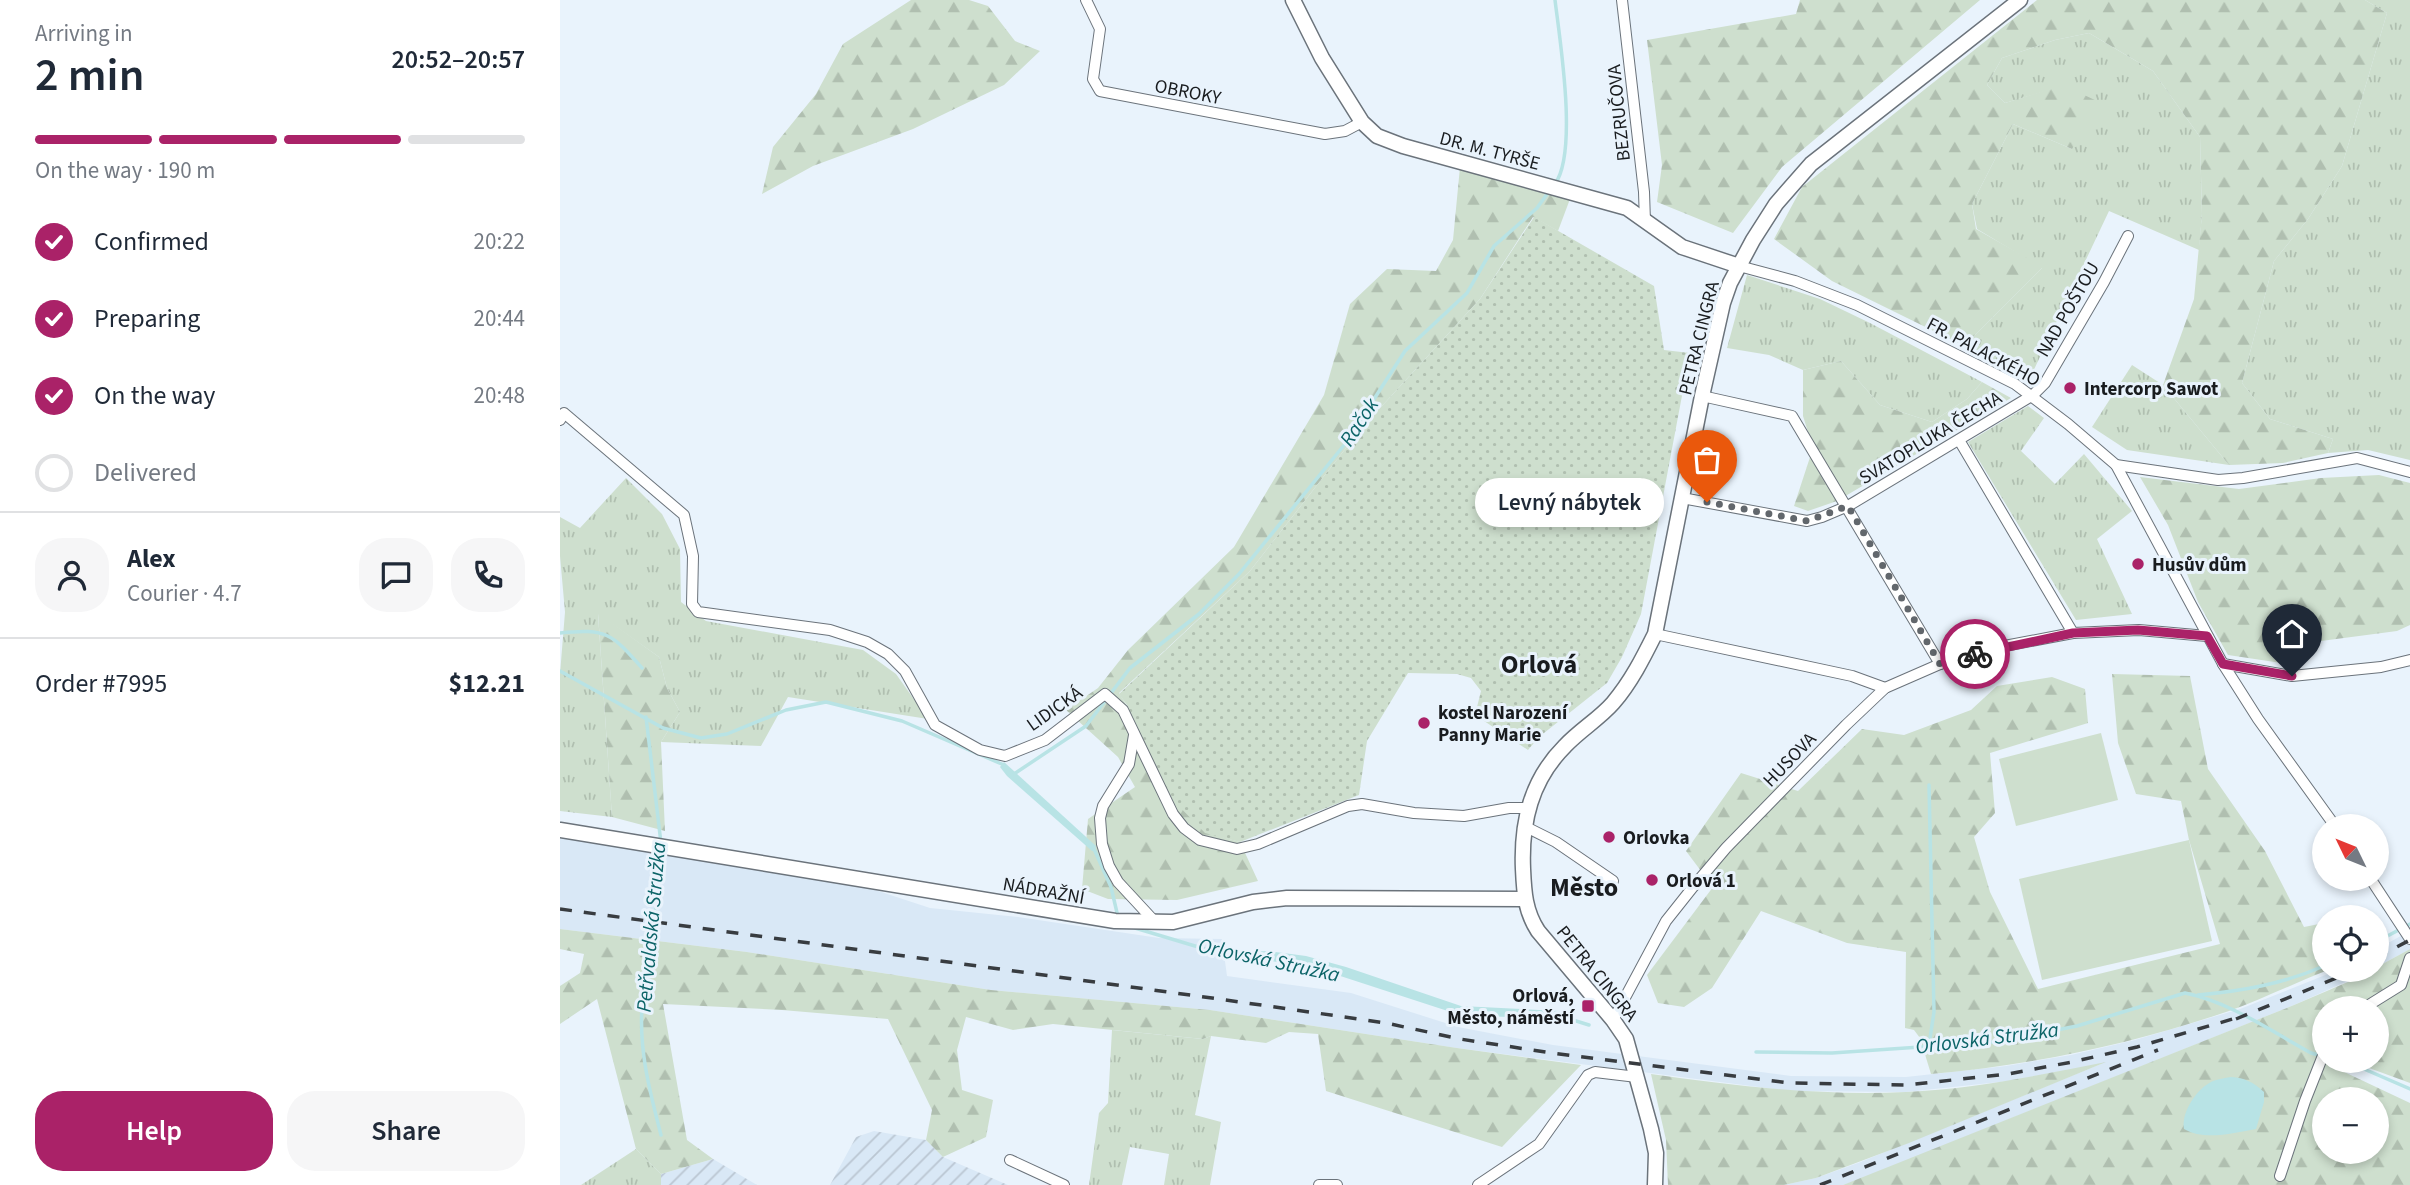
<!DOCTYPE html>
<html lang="en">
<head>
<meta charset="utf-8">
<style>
  body { margin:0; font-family:"Source Sans 3",sans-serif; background:#f6f6f7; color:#1f2937; height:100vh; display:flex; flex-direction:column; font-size:26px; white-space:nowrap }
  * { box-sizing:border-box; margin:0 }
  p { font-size:23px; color:#747a83 }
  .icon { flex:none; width:38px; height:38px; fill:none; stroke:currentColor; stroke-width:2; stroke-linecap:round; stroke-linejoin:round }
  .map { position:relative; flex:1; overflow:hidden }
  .details { display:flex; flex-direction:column; background:#fff; width:560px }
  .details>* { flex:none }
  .needle { width:46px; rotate:313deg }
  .controls { position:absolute; left:1752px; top:814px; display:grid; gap:14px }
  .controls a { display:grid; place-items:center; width:77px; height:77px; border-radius:50%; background:#fff; box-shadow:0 4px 10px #0003; font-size:35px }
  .pin { position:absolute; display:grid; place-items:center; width:60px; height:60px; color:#fff; margin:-72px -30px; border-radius:50% 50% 50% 0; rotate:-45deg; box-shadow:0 0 7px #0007 }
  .pin .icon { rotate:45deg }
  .courier { position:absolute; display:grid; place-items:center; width:70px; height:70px; margin:-35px; border:5px solid #aa2268; border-radius:50%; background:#fff; color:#222; box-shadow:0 2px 9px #0007 }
  .bubble { position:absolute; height:49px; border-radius:24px; background:#fff; box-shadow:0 4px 10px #0003; font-size:23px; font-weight:600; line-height:49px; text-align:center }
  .head em { font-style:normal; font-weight:600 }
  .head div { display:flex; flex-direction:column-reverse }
  .head { display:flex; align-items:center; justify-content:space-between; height:119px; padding:0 35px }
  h1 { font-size:46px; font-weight:600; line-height:52px }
  .bar { display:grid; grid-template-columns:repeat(4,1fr); gap:10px 7px; align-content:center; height:84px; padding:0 35px }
  .bar i { height:9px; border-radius:5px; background:#e0e1e3 }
  .bar .active { background:#aa2268 }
  .bar p { grid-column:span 4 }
  .line { display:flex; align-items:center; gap:18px; padding:0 35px; border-top:2px solid #e0e1e3 }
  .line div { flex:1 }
  .round { display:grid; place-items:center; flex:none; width:74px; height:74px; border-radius:28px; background:#f6f6f7 }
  ol { padding:0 35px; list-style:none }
  li { display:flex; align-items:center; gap:21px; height:77px }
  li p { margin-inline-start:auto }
  li .icon { padding:7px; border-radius:50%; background:#aa2268; color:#fff; stroke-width:4 }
  li:last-child { color:#747a83 }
  li i { width:38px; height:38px; border:4px solid #e0e1e3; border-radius:50% }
  .button { display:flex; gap:14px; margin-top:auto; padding:14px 35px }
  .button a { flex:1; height:80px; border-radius:28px; background:#aa2268; color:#fff; font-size:28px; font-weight:600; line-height:80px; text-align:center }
  .button a+a { background:#f6f6f7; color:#1f2937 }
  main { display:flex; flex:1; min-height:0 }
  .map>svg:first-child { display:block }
  .built { fill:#d9e8f6 }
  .industrial { fill:url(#industrial-furrows) }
  .grass { fill:url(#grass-tufts) }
  .forest { fill:url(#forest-firs); fill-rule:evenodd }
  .park { fill:url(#park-dots) }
  .pitch { fill:#cedfce }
  .water { fill:#b8e3e5 }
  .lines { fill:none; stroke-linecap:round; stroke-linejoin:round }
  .stream { stroke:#b8e3e5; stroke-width:3.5 }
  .street-casing { stroke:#6b737b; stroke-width:12 }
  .secondary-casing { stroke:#6b737b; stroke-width:17 }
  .street { stroke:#fff; stroke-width:10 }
  .secondary { stroke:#fff; stroke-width:14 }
  .rail { stroke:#383c40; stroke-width:3.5; stroke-dasharray:12 12; stroke-linecap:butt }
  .done { stroke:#62676c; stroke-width:7; stroke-dasharray:0 12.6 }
  .route { stroke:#aa2268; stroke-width:9 }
  .poi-dot { fill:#aa2268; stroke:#e9f3fc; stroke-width:2.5 }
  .labels { text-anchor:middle; stroke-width:6; stroke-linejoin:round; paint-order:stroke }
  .street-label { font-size:19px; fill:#191c1f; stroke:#e9f3fc }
  .poi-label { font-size:19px; font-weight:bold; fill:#191c1f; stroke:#e9f3fc; text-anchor:start }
  .water-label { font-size:21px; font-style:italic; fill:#0c6468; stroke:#e9f3fc }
  .district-label { font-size:26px; font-weight:bold; fill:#191c1f; stroke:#e9f3fc }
</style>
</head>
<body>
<main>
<section class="details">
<div class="head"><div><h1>2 min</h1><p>Arriving in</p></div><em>20:52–20:57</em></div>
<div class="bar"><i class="active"></i><i class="active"></i><i class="active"></i><i></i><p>On the way · 190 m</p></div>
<ol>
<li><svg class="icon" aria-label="check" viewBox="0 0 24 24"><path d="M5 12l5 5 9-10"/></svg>Confirmed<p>20:22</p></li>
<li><svg class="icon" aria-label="check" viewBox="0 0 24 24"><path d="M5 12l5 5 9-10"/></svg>Preparing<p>20:44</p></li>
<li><svg class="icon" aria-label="check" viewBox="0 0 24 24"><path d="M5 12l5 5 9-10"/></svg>On the way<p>20:48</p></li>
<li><i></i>Delivered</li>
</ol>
<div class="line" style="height:126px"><a class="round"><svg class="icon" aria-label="person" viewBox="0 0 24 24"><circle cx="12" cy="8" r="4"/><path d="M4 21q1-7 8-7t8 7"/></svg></a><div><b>Alex</b><p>Courier · 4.7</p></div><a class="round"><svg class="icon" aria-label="chat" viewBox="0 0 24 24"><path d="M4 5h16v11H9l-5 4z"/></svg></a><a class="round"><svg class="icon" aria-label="phone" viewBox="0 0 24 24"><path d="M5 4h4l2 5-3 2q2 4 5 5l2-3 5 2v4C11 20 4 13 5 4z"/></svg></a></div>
<div class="line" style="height:91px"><div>Order #7995</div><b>$12.21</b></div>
<div class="button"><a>Help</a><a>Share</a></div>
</section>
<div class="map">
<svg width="1850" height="1185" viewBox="0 0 1850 1185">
  <defs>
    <pattern id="industrial-furrows" width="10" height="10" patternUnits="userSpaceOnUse" patternTransform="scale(1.75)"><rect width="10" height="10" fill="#d9e8f6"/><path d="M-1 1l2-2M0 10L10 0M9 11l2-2" fill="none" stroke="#bac6d2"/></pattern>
    <pattern id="grass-tufts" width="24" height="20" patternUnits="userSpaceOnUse" patternTransform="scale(1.75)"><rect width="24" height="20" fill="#cedfce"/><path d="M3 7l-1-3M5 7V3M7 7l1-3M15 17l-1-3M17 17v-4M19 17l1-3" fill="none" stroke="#b0bfb0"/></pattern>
    <pattern id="forest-firs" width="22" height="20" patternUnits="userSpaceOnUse" patternTransform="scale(1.75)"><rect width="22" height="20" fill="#cedfce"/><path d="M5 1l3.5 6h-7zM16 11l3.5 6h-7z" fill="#b0bfb0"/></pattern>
    <pattern id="park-dots" width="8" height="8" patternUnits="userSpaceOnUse" patternTransform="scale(1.75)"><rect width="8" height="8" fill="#cedfce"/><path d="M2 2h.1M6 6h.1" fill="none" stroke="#b0bfb0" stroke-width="1.8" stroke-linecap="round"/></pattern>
  </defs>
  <rect width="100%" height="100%" fill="#e9f3fc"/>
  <g class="built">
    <polygon points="0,837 303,886 370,908 458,917 599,938 662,939 667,976 791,993 898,1027 993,1045 1231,1076 1346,1077 1446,1066 1511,1055 1575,1040 1680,1009 1778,970 1812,970 1734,1005 1303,1178 1283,1185 1224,1185 1256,1178 1298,1163 1541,1064 1449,1081 1346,1092 1230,1091 897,1048 650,1010 431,990 187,952 0,929"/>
    <polygon points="1850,931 1850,949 1817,967 1817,949"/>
  </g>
  <g class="industrial">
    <polygon points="314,1131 366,1140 383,1157 448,1185 270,1185 296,1137"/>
    <polygon points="153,1159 197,1185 101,1185 101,1174"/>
  </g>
  <g class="grass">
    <polygon points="1805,0 1850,0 1850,460 1808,450 1768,453 1773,439 1710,419 1682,383 1714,261 1748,219 1782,166 1827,13"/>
    <polygon points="1529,33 1593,71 1640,137 1642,214 1639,250 1549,211 1470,378 1404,346 1482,268 1417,229 1412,204 1453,124 1512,149 1503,86 1445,103 1427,85 1442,58 1495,40"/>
    <polygon points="1187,275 1260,299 1310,323 1422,382 1407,399 1372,422 1320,405 1281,361 1243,370 1209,355 1167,348"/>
    <polygon points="1572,365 1603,385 1669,465 1567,450 1532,427"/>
    <polygon points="1468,406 1484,418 1461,451 1495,484 1524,454 1572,511 1537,539 1572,614 1516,620 1408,442"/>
    <polygon points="66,478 102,514 120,549 121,602 146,621 303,650 336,674 368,719 228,697 201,746 101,742 120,712 107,688 99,657 38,614 52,817 0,811 0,674 5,612 0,556 0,517 20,528"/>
    <polygon points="552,1030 643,1039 651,1036 635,1115 661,1122 650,1185 604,1185 609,1154 570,1147 562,1185 529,1185 539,1113 548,1103"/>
    <polygon points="76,1149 101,1174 101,1185 21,1185"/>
  </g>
  <g class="forest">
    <polygon points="351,0 409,0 428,6 455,41 480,51 444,85 353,129 253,166 202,194 213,147 256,94 283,44"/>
    <polygon points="1240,0 1420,0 1222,167 1173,233 1097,202 1102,165 1087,40 1236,14"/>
    <polygon points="1477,0 1805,0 1827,13 1782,166 1748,219 1714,261 1682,383 1710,419 1773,439 1768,453 1723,463 1669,465 1603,385 1634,299 1642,214 1640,137 1593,71 1529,33 1495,40 1442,58 1427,85 1445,103 1503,85 1539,102 1512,149 1453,124 1412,204 1416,229 1483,267 1404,346 1272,281 1214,239 1242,187"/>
    <polygon points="900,167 1010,199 998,231 973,217 920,299 800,430 690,571 559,693 645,832 680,842 698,881 617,900 548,899 522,889 528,819 575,787 558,757 506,710 538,688 568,650 674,547 764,395 790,304 827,269 876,271 893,240"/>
    <polygon points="1281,361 1320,405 1372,422 1407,399 1422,382 1451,398 1277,501 1248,511 1234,506 1253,448 1243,416 1243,370"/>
    <polygon points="1819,475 1850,483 1850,625 1837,631 1761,641 1735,665 1668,655 1638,602 1608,525 1580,477 1679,489 1761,478"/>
    <polygon points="38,613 99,657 107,688 120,712 101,742 105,831 52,817"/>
    <path d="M 1552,674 L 1630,676 L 1648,769 L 1705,851 L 1744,927 L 1764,923 L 1764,970 L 1768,970 C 1735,983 1702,999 1669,1011 C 1573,1044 1473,1065 1371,1074 L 1360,1038 L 1354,1030 L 1345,1028 L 1346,952 L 1287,943 L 1201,911 L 1152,988 L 1124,1007 L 1098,1003 L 1087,975 L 1153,887 L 1126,851 L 1181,773 L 1238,791 L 1302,729 L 1344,735 L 1411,710 L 1437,686 L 1492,677 L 1525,689 L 1528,723 L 1430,753 L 1435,813 L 1414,837 L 1430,892 L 1478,989 L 1660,944 L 1629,840 L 1621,801 L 1576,794 L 1558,743 Z"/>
    <polygon points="0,929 187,952 431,990 650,1010 897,1048 1021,1065 942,1147 766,1091 758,1034 729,1032 706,1043 651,1036 643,1039 493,1024 453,1030 406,1017 397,1050 402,1090 433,1100 426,1137 383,1157 366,1140 372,1110 328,1019 222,1010 103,1004 127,1140 153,1159 101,1174 76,1149 37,999 0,1024 0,986 20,973 24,954 0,949"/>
    <path d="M 1850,949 L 1850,1083 L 1790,1061 L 1816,1060 L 1816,1008 L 1764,1008 L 1764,1060 L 1785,1061 L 1780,1070 L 1850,1103 L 1850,1185 L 1283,1185 L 1734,1005 L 1816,970 L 1817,967 ZM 1764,1099 L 1816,1099 L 1816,1152 L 1764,1152 Z"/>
    <path d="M 1546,1062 L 1349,1143 L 1256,1178 L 1224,1185 L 1108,1185 L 1106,1140 L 1091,1074 C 1176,1086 1260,1096 1346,1092 C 1414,1089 1480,1075 1546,1062 Z"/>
  </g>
  <polygon class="park" points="974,217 1094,286 1104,350 1130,353 1081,614 1062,657 1047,683 979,737 968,750 915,715 921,691 911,678 897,674 848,673 807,741 799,795 680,842 645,833 612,799 567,705 559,694 690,571 800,430 920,299"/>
  <g class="pitch">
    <polygon points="1541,733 1558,800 1456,826 1439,759"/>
    <polygon points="1629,840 1652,941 1482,980 1459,879"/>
  </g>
  <g class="water">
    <polygon points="444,762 536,846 535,850 532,851 447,776 440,767"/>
    <polygon points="708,951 746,956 786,967 901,1006 1000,1011 999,1019 900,1015 765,971 695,958 686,959 686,952"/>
    <path d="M 1671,1077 C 1685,1078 1693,1082 1704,1092 L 1704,1102 L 1696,1129 C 1674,1133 1644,1141 1624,1129 C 1621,1112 1637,1088 1653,1081 C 1658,1079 1665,1078 1671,1077 Z"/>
  </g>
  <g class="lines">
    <g class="stream">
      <path d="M 995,184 C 1018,152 1000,41 995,0"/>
      <path d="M 0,633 C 47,628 52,634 82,668"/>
      <polyline points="0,671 103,728 141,738 167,734 226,710 266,702 342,721 444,765"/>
      <polyline points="86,717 101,843"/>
      <polyline points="454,774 526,726 570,668 639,614 679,574 785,444 845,351 907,293 934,246 977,208 990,190"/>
      <polyline points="1369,785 1374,1012 1369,1045"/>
      <polyline points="534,849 551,887 558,917"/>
      <polyline points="575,928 675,958 689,958"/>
      <polyline points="1816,942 1850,924"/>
      <path d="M 1638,995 C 1682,991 1723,984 1764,966"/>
      <polyline points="997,1015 1029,1025"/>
      <path d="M 1196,1052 L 1272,1053 L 1434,1042 L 1517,1026 L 1625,993 C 1670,1002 1711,1031 1751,1053 L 1762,1056"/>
      <polyline points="1776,1060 1804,1069 1850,1089"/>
      <path d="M 101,1135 C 90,1092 79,1052 82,1007 C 85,955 100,903 102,851"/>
    </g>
    <g class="street-casing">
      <g id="street">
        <polyline points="526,0 540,29 533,79 540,91 765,134 785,131 802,122"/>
        <polyline points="1062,0 1084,192 1085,222"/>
        <polyline points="1179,266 1235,281 1297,305 1455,384 1508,424 1556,465 1663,664 1698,719 1775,826"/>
        <polyline points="1142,396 1232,416 1380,664"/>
        <polyline points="0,420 4,413 124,515 133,556 132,604 138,612 270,630 307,642 328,654 345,671 375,725 420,750 445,756 485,740 545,694 563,710 613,814 624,828 640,840 677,849 698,844 788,806 802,804 854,813 904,816 949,808 968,808"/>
        <polyline points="1399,440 1513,633"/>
        <polyline points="1556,465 1658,480 1683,478 1797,458 1850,472"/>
        <polyline points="1122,498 1247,521 1262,517 1288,506 1473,395 1485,383 1544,282 1568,236"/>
        <polyline points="1095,634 1292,676 1325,688"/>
        <polyline points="1663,664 1732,676 1821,667 1850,660"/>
        <polyline points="574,735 569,764 543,806 540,818 542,844 549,866 558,882 596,923"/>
        <polyline points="964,826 996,842 1053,881 1051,883"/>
        <polyline points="1810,878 1850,939"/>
        <polyline points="1804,1008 1841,985 1850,958"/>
        <polyline points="1053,1020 1106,921 1133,887 1166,848 1286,725 1325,688 1380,664 1434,648 1513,633 1579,630 1647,636"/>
        <polyline points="450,1160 504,1185"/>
        <polyline points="1720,1176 1745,1101 1764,1053"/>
        <polyline points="759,1185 777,1185"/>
        <polyline points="918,1185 979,1144 1028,1075 1035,1072 1077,1077"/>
      </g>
    </g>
    <g class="secondary-casing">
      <g id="secondary">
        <polyline points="733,0 762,58 802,122 817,136 843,146 1067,208 1122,247 1179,266"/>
        <polyline points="0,830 555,921 613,922 693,902 727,898 964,899"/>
        <path d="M 1095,1185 L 1096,1153 L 1091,1129 L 1066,1039 L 1053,1020 L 978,931 C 965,911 964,892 963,869 C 961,822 971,780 1005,746 C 1020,730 1039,719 1053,703 C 1071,682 1083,658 1095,634 L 1142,396 L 1163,303 L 1170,283 L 1193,240 L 1216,204 L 1251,164 L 1460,0"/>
      </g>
    </g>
    <use href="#street" class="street"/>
    <use href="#secondary" class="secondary"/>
    <g class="rail">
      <polyline points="0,909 652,998 826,1023 900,1039 992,1053 1230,1083 1346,1085 1448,1074 1512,1062 1577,1047 1683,1016"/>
      <polyline points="1816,958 1850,940"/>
      <polyline points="1676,1019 1796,970"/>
      <polyline points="1260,1185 1598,1050"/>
    </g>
  </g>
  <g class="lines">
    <polyline class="done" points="1147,502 1247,521 1288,506 1380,664 1415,654"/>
    <polyline class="route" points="1415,654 1513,633 1578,630 1647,636 1663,664 1732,676"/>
  </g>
  <g class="poi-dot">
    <circle cx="1510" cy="388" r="7"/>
    <circle cx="1578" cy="564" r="7"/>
    <circle cx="864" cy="723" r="7"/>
    <circle cx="1049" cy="837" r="7"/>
    <circle cx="1092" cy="880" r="7"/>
    <rect x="1021" y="999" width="14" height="14" rx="3.5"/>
  </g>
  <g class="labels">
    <g class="street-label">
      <text transform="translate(628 91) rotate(11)" y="7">OBROKY</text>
      <text transform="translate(1058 113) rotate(-96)" y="7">BEZRUČOVA</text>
      <text transform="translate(930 150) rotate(15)" y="7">DR. M. TYRŠE</text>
      <text transform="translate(1507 309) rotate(-60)" y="7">NAD POŠTOU</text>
      <text transform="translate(1138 338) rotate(-76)" y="7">PETRA CINGRA</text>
      <text transform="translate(1424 351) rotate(28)" y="7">FR. PALACKÉHO</text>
      <text transform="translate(1370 437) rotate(-31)" y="7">SVATOPLUKA ČECHA</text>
      <text transform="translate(494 708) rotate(-35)" y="7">LIDICKÁ</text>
      <text transform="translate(1229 759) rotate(-46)" y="7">HUSOVA</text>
      <text transform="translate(484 890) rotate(10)" y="7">NÁDRAŽNÍ</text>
      <text transform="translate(1038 973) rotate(51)" y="7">PETRA CINGRA</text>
    </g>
    <g class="poi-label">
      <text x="1524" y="395">Intercorp Sawot</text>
      <text x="1592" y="571">Husův dům</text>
      <text x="878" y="719">kostel Narození<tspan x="878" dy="22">Panny Marie</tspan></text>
      <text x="1063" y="844">Orlovka</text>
      <text x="1106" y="887">Orlová 1</text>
      <text x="1014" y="1002" text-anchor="end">Orlová,<tspan x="1014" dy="22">Město, náměstí</tspan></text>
    </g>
    <g class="water-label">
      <text transform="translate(799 422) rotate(-57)" y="7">Račok</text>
      <text transform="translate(91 927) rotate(-85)" y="7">Petřvaldská Stružka</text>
      <text transform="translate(709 960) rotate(12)" y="7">Orlovská Stružka</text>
      <text transform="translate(1427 1038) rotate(-7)" y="7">Orlovská Stružka</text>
    </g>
    <g class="district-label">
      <text x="979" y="673">Orlová</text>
      <text x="1024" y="896">Město</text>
    </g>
  </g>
</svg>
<div class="controls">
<a><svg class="needle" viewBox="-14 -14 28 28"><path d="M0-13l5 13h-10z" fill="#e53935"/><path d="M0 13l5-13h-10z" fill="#747a83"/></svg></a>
<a><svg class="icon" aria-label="locate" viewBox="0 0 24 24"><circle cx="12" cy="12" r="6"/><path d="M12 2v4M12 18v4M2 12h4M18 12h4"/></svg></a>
<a>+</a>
<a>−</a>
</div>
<div class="pin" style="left:1147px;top:502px;background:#ea580c"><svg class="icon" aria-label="bag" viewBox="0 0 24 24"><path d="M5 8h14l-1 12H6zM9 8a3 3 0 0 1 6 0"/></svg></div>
<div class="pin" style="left:1732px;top:676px;background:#1f2937"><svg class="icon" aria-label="home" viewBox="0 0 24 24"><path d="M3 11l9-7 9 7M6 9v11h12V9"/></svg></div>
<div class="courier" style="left:1415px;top:654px"><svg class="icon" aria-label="bike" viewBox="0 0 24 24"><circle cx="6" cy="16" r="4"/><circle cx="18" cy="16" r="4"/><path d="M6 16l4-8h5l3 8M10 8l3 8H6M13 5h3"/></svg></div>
<div class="bubble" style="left:915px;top:478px;width:189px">Levný nábytek</div>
</div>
</main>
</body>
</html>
